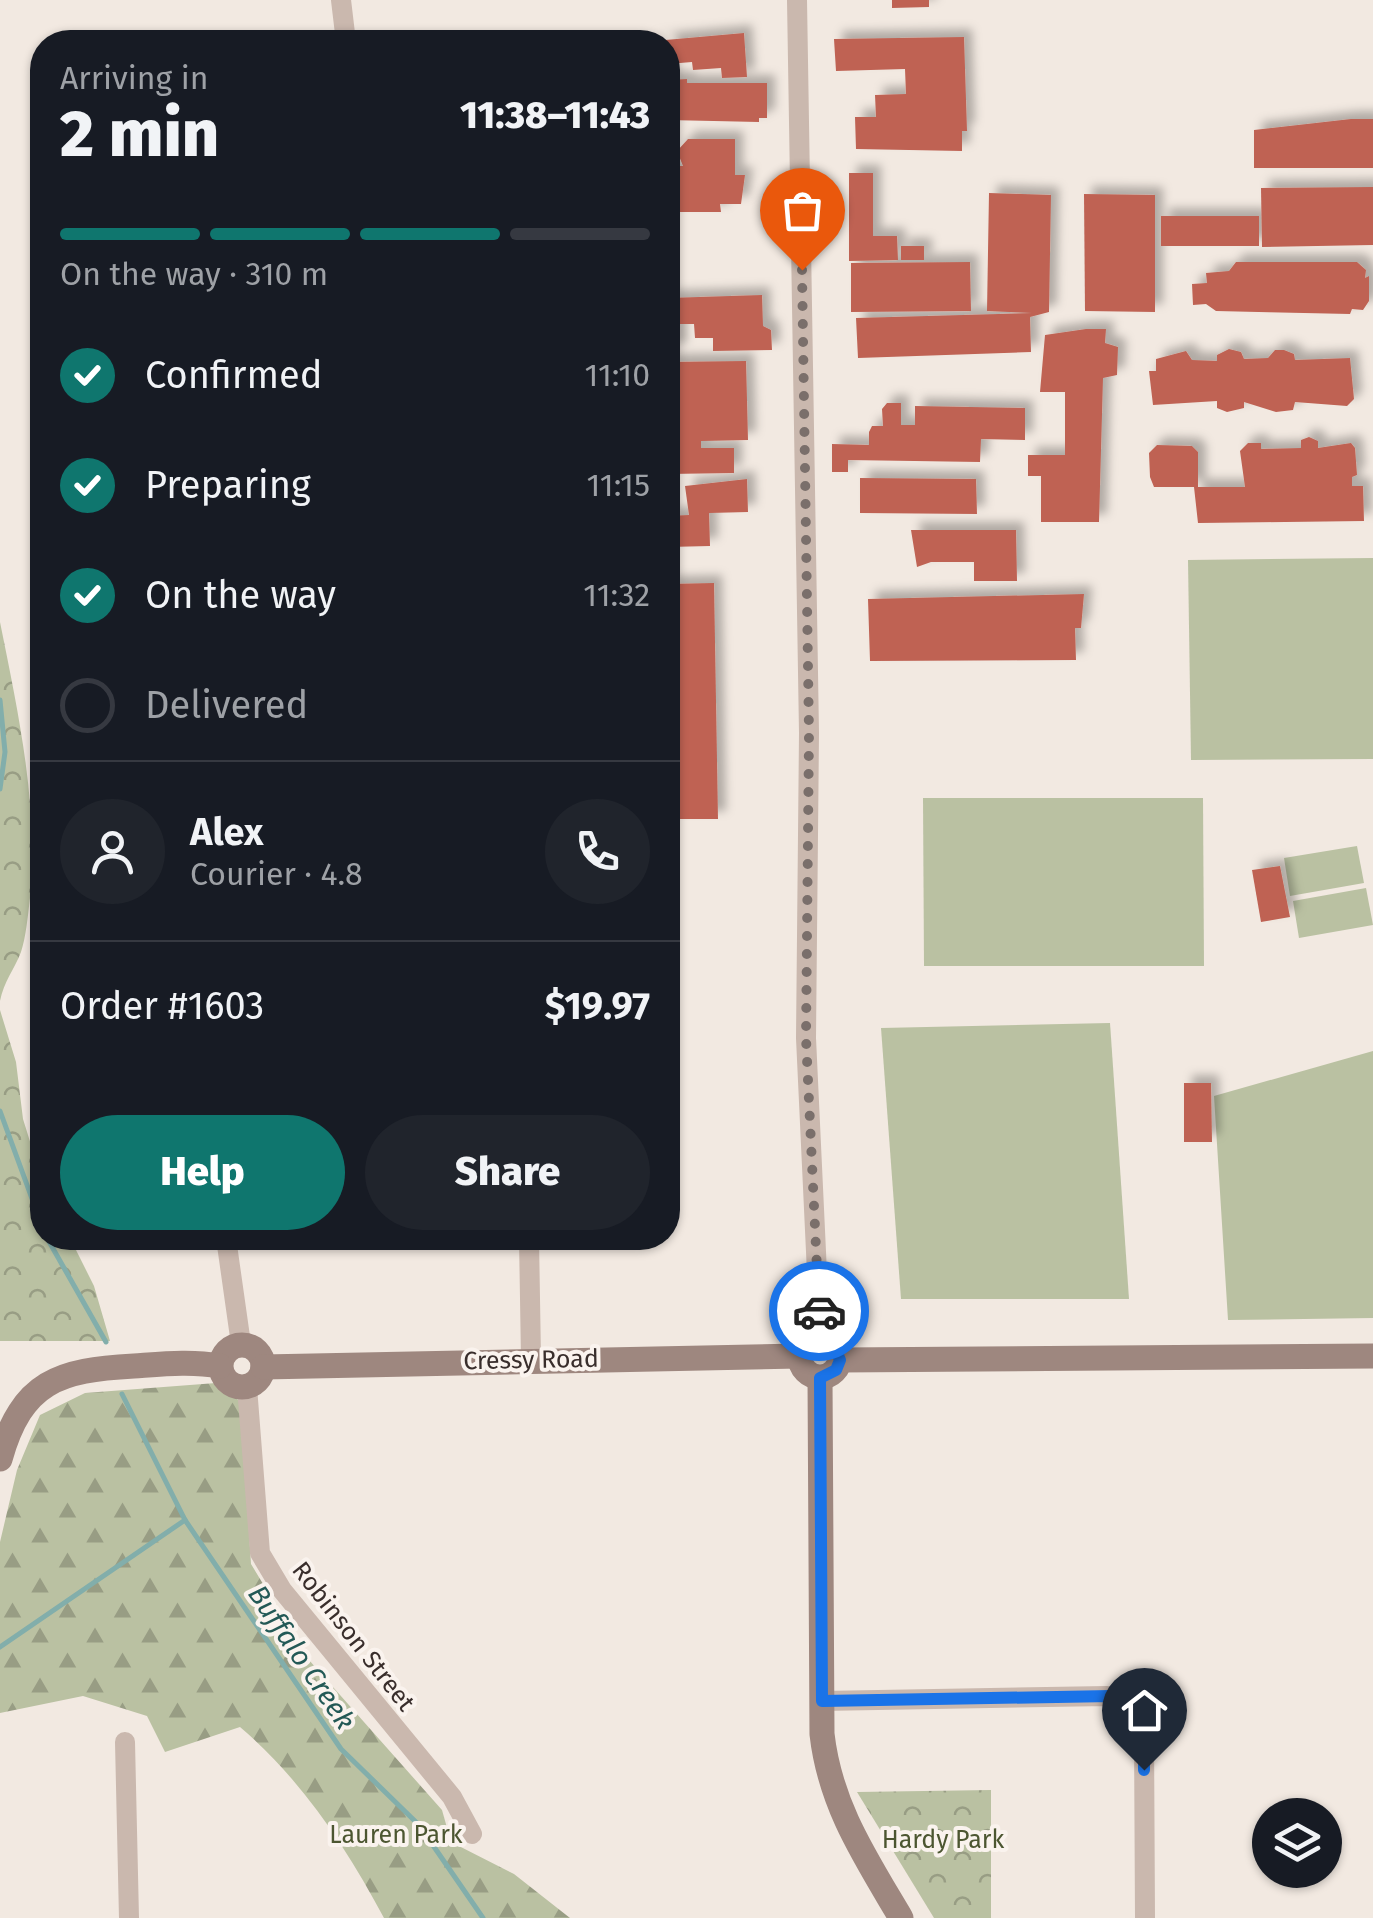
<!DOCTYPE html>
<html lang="en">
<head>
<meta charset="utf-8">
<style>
  body { margin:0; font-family:"Fira Sans",sans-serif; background:#20242c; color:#f1f3f6; height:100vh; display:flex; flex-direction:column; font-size:38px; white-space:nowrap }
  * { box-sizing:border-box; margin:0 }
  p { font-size:32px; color:#9ea1a6 }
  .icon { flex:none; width:55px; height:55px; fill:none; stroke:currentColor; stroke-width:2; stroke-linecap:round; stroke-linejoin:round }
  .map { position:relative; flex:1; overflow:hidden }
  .side { position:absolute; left:30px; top:30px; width:650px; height:1220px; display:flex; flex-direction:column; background:#171b24; border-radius:40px; box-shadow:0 2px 8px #0004 }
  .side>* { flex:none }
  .fabs { position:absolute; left:1252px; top:1798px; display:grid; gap:20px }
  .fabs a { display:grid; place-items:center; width:90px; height:90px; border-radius:50%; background:#171b24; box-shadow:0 2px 8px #0004; font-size:50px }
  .pin { position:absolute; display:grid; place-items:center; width:85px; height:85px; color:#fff; margin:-102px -42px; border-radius:50% 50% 50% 0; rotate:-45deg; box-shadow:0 0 10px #0007 }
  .pin .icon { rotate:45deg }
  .courier { position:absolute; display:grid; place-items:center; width:100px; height:100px; margin:-50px; border:8px solid #1a73e8; border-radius:50%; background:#fff; color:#222; box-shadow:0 2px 12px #0007 }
  .overview em { font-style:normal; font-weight:800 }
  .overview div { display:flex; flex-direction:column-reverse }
  .overview { display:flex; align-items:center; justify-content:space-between; height:170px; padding:0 30px }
  h1 { font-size:65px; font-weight:800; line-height:75px }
  .bar { display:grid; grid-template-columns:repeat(4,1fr); gap:15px 10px; align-content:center; height:120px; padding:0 30px }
  .bar i { height:12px; border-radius:8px; background:#363941 }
  .bar .current { background:#0f766e }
  .bar p { grid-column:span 4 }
  .line { display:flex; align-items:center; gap:25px; padding:0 30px; border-top:2px solid #363941 }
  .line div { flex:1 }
  .round { display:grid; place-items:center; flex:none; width:105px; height:105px; border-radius:52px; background:#20242c }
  ol { padding:0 30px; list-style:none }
  li { display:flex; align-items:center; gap:30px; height:110px }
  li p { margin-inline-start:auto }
  li .icon { padding:10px; border-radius:50%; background:#0f766e; color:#fff; stroke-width:4 }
  li:last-child { color:#9ea1a6 }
  li i { width:55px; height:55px; border:5px solid #363941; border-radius:50% }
  .button { display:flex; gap:20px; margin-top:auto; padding:20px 30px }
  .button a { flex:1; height:115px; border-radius:60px; background:#0f766e; color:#fff; font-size:40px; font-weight:800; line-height:115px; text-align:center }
  .button a+a { background:#20242c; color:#f1f3f6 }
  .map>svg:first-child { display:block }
  .forest { fill:url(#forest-firs) }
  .park { fill:url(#park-crowns) }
  .pitch { fill:#bac1a2 }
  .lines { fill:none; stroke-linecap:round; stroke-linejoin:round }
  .stream { stroke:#82aeab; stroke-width:5 }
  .building { fill:#bf6253; filter:url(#shadow) }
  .street { stroke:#cab8ae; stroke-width:20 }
  .secondary { stroke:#9e877f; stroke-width:25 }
  .done { stroke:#7a6f6b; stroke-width:10; stroke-dasharray:0 18 }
  .route { stroke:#1a73e8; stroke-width:12 }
  .labels { text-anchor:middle; stroke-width:8; stroke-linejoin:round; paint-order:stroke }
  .street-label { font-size:25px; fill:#392e2c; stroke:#faf3ee }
  .park-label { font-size:25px; fill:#4c5631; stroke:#faf3ee }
  .water-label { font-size:28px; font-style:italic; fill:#235956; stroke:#faf3ee }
</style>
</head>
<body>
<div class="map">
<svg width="1373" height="1918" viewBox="0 0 1373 1918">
  <defs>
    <pattern id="forest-firs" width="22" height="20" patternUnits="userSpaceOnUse" patternTransform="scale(2.5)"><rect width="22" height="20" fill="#bac1a2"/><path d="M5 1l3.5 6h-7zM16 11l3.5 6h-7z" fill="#989d84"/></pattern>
    <pattern id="park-crowns" width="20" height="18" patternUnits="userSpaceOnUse" patternTransform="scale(2.5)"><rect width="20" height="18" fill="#bac1a2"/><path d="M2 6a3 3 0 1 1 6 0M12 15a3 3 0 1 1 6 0" fill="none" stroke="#989d84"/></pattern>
    <filter id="shadow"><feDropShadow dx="8" dy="-8" stdDeviation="5" flood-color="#0004"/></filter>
  </defs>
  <rect width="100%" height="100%" fill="#f2e9e1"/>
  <path class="forest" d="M 216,1383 L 241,1402 L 251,1564 L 309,1660 L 442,1810 L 451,1842 L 514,1874 L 570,1918 L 384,1918 C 346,1847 302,1780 240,1727 L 165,1752 L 147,1716 L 83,1696 L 0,1713 L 0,1542 L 17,1470 L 40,1415 L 85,1393 Z"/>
  <g class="park">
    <path d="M 0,622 C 18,712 39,806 30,898 C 28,915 26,937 21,952 C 14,970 4,981 0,1001 Z"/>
    <polygon points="0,1010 16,1062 23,1119 42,1180 42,1238 70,1238 94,1286 110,1341 0,1341"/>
    <polygon points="991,1790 991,1918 934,1918 857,1792"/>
  </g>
  <g class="pitch">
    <polygon points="1373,558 1373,759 1191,760 1188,560"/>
    <polygon points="923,798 1203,798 1204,966 924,966"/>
    <polygon points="1357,846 1364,883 1290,896 1284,858"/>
    <polygon points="1366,888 1373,925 1299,938 1293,901"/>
    <polygon points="1110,1023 1129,1299 901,1299 881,1028"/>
    <polygon points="1373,1051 1373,1318 1228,1320 1214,1096"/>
  </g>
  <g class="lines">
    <g class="stream">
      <polyline points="0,700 5,752 0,789"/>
      <polyline points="0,1111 42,1226"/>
      <polyline points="47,1238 106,1342"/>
      <polyline points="122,1394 185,1520 341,1749 419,1825 483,1918"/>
      <polyline points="0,1647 185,1520"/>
    </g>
  </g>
  <g class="building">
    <polygon points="892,0 929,0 929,7 892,8"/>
    <polygon points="744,33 747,77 722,78 721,68 693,70 692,62 668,64 668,42 643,42"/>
    <polygon points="964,37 967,131 962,131 962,151 856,149 855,117 876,117 875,95 906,94 905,69 836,71 834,39"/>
    <polygon points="687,79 687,83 767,83 767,118 759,118 759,122 668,120 668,80"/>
    <polygon points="1351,119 1373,119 1373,168 1254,168 1254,130"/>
    <polygon points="688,139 735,139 735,175 745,175 741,204 720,204 721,212 668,212 668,166 683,166 677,151"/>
    <polygon points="849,173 873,173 873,236 897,236 898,260 849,261"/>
    <polygon points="1373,187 1373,245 1262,247 1261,188"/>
    <polygon points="989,193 1051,195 1049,312 1030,317 1031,352 858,358 856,318 1032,313 987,311"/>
    <polygon points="1084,194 1155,195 1155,312 1085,311"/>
    <rect x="1161" y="216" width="98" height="30"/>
    <rect x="901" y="246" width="23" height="14"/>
    <polygon points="970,262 971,311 851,312 851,263"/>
    <polygon points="1236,262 1357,262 1366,270 1365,278 1369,276 1369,301 1363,310 1352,309 1350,314 1216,311 1206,304 1193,305 1192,284 1207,283 1206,273 1229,271"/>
    <polygon points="762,295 763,326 771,330 772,350 713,351 713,338 695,338 694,324 678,324 679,351 668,351 668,298"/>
    <polygon points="1086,329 1106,329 1105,343 1118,347 1117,375 1103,378 1099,522 1041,522 1041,476 1028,476 1028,455 1065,455 1065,392 1040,392 1045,335"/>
    <polygon points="1229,349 1241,352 1244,359 1268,358 1275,350 1284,350 1294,354 1295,360 1350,358 1354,399 1347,406 1295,402 1293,410 1276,412 1244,402 1244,408 1227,412 1217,408 1217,401 1153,405 1149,371 1156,371 1156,359 1186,351 1192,360 1217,361 1217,355"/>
    <polygon points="746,361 748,440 701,441 701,448 734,448 734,473 668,474 668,362"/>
    <polygon points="887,403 901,403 901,425 915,425 915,406 1025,408 1025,440 981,439 980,462 848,460 848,472 832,472 832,444 869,445 869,432 872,426 883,426 882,409"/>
    <polygon points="1309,437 1318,441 1318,448 1351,443 1355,448 1357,475 1352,477 1352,486 1363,486 1364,521 1198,523 1194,487 1154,487 1150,477 1149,453 1157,445 1192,446 1198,452 1198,487 1245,487 1240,451 1248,443 1261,443 1261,449 1301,448 1301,440"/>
    <polygon points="860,478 976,479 977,514 860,513"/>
    <polygon points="747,479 748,512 709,513 710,546 668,547 668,516 689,515 685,486"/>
    <polygon points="911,530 1016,530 1017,581 974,581 974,562 931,562 917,567"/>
    <polygon points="714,583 718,819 670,819 668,584"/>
    <polygon points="1084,594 1081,628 1075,628 1076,660 870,661 868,599"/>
    <polygon points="1280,866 1290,917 1261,922 1252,870"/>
    <polygon points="1184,1083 1211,1083 1212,1142 1184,1142"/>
  </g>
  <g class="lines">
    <g class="street">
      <polyline points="341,0 346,42"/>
      <polyline points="797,0 809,733 806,1038 820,1337"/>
      <polyline points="226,1238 241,1344"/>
      <polyline points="529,1238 531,1359"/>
      <polyline points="247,1387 260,1553 282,1590 452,1797 472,1834"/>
      <polyline points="822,1701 1107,1696 1135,1706 1144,1733 1145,1918"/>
      <polyline points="125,1742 129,1918"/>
    </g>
    <g class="secondary">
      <circle cx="820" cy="1357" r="20"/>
      <circle cx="242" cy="1366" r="21"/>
      <polyline points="840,1360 1373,1356"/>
      <polyline points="263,1367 799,1356"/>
      <path d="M 820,1378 L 822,1734 C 830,1805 865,1857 901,1918"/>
      <path d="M 0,1459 C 22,1381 59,1370 134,1366 C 163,1364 191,1361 220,1366"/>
    </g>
  </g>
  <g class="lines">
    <polyline class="done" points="802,270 809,733 806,1038 819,1311"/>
    <polyline class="route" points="819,1311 820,1337 832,1341 840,1360 836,1370 820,1378 822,1701 1111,1696 1135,1706 1144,1733 1144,1770"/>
  </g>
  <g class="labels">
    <g class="street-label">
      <text transform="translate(531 1359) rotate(-1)" y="9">Cressy Road</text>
      <text transform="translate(354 1636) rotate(52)" y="9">Robinson Street</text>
    </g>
    <g class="park-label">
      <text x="396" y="1843">Lauren Park</text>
      <text x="943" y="1848">Hardy Park</text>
    </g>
    <g class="water-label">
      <text transform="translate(302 1657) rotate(56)" y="10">Buffalo Creek</text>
    </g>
  </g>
</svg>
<div class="fabs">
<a><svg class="icon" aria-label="layers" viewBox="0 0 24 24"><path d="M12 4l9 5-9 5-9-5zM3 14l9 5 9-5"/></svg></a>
</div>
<div class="pin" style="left:802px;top:270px;background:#ea580c"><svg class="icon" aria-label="bag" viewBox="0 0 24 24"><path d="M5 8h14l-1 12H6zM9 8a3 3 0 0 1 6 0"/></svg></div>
<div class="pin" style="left:1144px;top:1770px;background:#1f2937"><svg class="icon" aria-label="home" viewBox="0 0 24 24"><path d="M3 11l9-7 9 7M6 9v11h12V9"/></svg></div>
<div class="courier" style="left:819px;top:1311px"><svg class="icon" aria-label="car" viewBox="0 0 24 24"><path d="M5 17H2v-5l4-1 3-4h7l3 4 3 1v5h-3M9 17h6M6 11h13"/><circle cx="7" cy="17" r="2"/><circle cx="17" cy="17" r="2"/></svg></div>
<section class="side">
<div class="overview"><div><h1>2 min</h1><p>Arriving in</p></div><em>11:38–11:43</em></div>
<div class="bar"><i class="current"></i><i class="current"></i><i class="current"></i><i></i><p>On the way · 310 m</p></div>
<ol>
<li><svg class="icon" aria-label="check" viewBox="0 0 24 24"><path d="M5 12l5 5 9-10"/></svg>Confirmed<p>11:10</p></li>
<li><svg class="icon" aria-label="check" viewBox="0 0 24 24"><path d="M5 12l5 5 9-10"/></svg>Preparing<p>11:15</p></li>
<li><svg class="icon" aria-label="check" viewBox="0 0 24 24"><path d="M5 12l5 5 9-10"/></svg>On the way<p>11:32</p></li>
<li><i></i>Delivered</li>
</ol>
<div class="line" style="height:180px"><a class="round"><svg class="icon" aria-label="person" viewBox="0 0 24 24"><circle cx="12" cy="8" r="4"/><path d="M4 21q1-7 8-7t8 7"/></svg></a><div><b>Alex</b><p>Courier · 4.8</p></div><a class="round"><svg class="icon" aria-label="phone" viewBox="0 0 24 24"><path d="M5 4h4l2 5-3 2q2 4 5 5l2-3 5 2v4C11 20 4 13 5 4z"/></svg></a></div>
<div class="line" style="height:130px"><div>Order #1603</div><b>$19.97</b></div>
<div class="button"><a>Help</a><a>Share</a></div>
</section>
</div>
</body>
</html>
